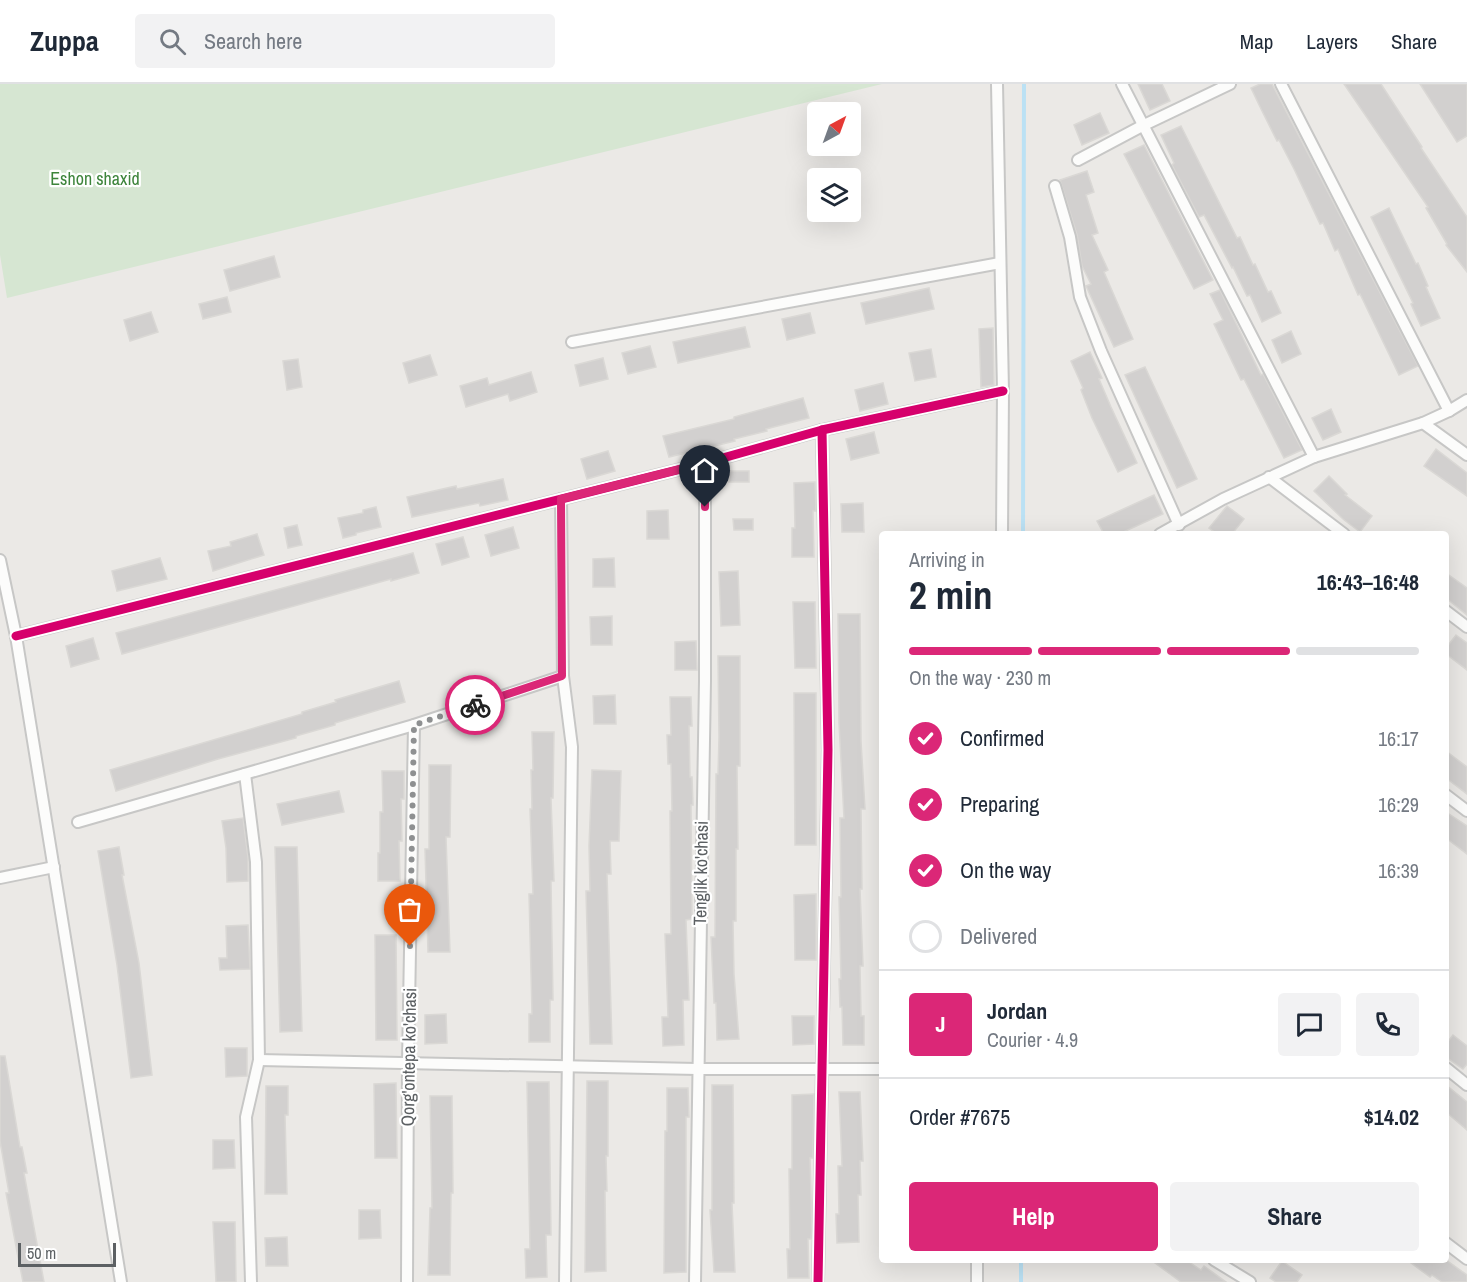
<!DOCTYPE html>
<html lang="en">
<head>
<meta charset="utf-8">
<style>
  body { margin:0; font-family:"Archivo Narrow",sans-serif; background:#f2f2f3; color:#1f2937; height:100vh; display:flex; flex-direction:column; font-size:22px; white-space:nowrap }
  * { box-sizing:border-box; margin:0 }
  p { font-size:20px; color:#747a83 }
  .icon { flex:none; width:33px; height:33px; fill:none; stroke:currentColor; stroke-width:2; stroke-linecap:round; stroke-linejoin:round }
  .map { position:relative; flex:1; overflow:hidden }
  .side { position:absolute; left:879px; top:447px; width:570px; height:732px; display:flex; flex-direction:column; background:#fff; border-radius:6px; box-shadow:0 6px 24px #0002 }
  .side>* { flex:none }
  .needle { width:39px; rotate:41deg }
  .fabs { position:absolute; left:807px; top:18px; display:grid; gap:12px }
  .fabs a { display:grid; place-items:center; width:54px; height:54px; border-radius:6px; background:#fff; box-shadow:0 6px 24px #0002; font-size:30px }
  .scale { position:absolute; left:18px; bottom:15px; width:98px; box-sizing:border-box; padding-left:6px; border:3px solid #5c6063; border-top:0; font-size:16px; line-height:21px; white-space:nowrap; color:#5c6063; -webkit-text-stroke:4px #fff; paint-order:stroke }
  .pin { position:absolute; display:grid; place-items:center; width:51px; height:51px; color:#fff; margin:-62px -26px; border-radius:50% 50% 50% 0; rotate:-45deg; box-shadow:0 0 6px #0007 }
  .pin .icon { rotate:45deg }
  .courier { position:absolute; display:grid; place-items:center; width:60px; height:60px; margin:-30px; border:4px solid #db2777; border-radius:50%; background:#fff; color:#222; box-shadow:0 2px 8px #0007 }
  .headline em { font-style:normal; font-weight:800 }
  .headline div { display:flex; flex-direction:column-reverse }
  .headline { display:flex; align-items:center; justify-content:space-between; height:102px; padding:0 30px }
  h1 { font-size:39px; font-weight:800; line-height:45px }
  .bar { display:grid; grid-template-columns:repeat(4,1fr); gap:9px 6px; align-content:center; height:72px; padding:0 30px }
  .bar i { height:8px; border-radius:4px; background:#e0e1e3 }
  .bar .active { background:#db2777 }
  .bar p { grid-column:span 4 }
  .line { display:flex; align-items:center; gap:15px; padding:0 30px; border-top:2px solid #e0e1e3 }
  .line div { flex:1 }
  .round { display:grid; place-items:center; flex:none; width:63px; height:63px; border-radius:6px; background:#f2f2f3 }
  ol { padding:0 30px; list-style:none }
  li { display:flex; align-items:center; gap:18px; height:66px }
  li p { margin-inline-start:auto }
  li .icon { padding:6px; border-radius:50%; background:#db2777; color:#fff; stroke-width:4 }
  li:last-child { color:#747a83 }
  li i { width:33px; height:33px; border:3px solid #e0e1e3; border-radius:50% }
  .button { display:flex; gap:12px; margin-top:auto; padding:12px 30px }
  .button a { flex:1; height:69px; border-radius:6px; background:#db2777; color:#fff; font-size:24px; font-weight:800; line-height:69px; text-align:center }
  .button a+a { background:#f2f2f3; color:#1f2937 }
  header { display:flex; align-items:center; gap:36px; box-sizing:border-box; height:84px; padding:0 30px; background:#fff; border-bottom:2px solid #e0e1e3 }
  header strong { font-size:28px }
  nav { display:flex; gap:33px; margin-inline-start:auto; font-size:21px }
  .search { width:420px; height:54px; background:#f2f2f3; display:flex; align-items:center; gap:15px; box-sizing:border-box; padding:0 21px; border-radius:6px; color:#747a83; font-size:22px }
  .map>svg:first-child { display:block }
  .green { fill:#d6e6d2 }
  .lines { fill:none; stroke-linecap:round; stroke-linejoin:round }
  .stream { stroke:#bbe1f4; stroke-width:4 }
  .building { fill:#d2d0cf; stroke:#dad8d5; stroke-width:1.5 }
  .minor-casing { stroke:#c7c7c6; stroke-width:14 }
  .minor { stroke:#fcfcfb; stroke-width:10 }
  .cycleway-casing { stroke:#fff; stroke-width:13 }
  .cycleway { stroke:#d6006c; stroke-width:9 }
  .done { stroke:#8e9091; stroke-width:6; stroke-dasharray:0 10.8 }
  .route { stroke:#db2777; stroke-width:8 }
  .labels { text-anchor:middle; stroke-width:4.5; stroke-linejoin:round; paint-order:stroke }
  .park-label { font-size:18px; fill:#3d843b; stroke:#fff }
  .street-label { font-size:18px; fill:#5c6063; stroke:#fff }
</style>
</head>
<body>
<header>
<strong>Zuppa</strong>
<div class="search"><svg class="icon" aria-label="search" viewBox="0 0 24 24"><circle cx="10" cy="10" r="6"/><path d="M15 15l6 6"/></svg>Search here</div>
<nav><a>Map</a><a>Layers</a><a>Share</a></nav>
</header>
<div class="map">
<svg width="1467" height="1198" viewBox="0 0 1467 1198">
  <rect width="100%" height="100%" fill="#ebe9e6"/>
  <polygon class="green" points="0,0 882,0 7,214 0,171"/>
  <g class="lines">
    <g class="stream">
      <polyline points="1023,450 1024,0"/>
      <polyline points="1021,1198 1021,1176"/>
    </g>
  </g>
  <g class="building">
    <polygon points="1138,0 1162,0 1170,17 1150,26"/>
    <polygon points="1260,0 1272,0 1418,282 1399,291 1360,210 1358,211 1338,165 1335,167 1323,139 1320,140 1294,85 1279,56 1277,57 1262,27 1251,4"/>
    <polygon points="1344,0 1381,0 1422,63 1421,64 1467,133 1467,188 1446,161 1447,160 1426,124 1428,123"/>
    <polygon points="1420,0 1467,0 1467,52 1457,58"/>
    <polygon points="1100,29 1109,49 1082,61 1074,41"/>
    <polygon points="1181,42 1237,154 1240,153 1253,181 1255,180 1268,208 1271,207 1281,229 1262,238 1250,211 1247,212 1233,183 1232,184 1204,131 1199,133 1172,81 1174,79 1161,51"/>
    <polygon points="1144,61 1213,196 1194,205 1124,70"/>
    <polygon points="1087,87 1094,108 1086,111 1098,149 1092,151 1108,186 1104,188 1133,255 1114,263 1086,202 1091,200 1082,182 1077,151 1060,96"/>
    <polygon points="1389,124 1416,180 1418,179 1428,202 1426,203 1440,234 1421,242 1411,220 1413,219 1371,133"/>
    <polygon points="274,172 280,193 230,207 224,186"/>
    <polygon points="929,204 934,225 866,240 861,219"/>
    <polygon points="1220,206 1261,291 1263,290 1302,366 1284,374 1244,295 1241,296 1214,240 1223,236 1210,210"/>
    <polygon points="227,213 231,228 203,235 199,220"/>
    <polygon points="151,228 158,248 130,257 124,236"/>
    <polygon points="810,229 815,249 787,256 782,235"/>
    <polygon points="745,243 750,263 678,279 673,258"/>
    <polygon points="993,244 994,301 981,303 979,245"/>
    <polygon points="1291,247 1301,270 1282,279 1272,256"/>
    <polygon points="650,262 656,283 628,290 622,269"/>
    <polygon points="931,265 936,293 915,297 909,269"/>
    <polygon points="1090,268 1102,294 1099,295 1111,323 1137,379 1118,388 1092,334 1081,306 1083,304 1071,277"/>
    <polygon points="430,271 437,291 409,299 403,279"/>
    <polygon points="603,274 608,295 580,302 575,281"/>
    <polygon points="298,275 302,303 287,306 283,277"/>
    <polygon points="1145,283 1197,395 1177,404 1125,291"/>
    <polygon points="531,288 537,308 510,317 508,310 466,323 460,302 487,294 489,301"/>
    <polygon points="883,299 888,320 860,327 855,306"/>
    <polygon points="803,314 809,334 766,345 767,347 734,355 735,357 669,373 663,352 734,335 734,333"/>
    <polygon points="1331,325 1341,348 1323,356 1312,334"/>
    <polygon points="874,348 879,369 851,376 846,355"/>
    <polygon points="1436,365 1467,389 1467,412 1424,382"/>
    <polygon points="608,367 615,387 587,395 581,375"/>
    <rect x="729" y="387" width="20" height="11"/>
    <polygon points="1329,392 1347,410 1345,411 1372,432 1360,448 1343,435 1314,407"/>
    <polygon points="503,395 508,416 480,422 479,419 412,433 407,413 456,402 457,405"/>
    <polygon points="815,398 816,427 813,427 814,473 792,473 792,444 795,444 794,399"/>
    <polygon points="1154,411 1163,430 1119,450 1104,450 1097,437"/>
    <polygon points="863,419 864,448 842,448 841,420"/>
    <polygon points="1227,422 1244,435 1232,450 1217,450 1209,444"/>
    <polygon points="376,423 381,443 356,449 356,451 343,454 338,434 363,429 363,426"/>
    <polygon points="668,426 669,455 647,455 647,427"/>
    <polygon points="733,435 753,435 753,446 734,446"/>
    <polygon points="297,441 302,461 288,464 284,444"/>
    <polygon points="513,443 519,464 491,472 485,451"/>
    <polygon points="257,450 264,471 213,487 208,467 231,462 230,458"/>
    <polygon points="463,453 469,473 442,481 436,460"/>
    <polygon points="413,469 419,489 391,497 391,495 122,570 116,549"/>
    <polygon points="160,474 167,495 117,507 112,487"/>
    <polygon points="614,474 615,503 593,503 593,475"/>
    <polygon points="738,487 740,541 721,542 719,488"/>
    <polygon points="1446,489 1467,504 1467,531 1446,514"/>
    <polygon points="793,518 815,518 816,584 795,584"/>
    <polygon points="838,530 860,530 861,657 865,725 861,725 862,805 860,805 863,882 860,882 861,932 864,932 864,961 843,961 842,923 840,923 839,895 841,895 839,813 841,813 840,734 844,734 839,639"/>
    <polygon points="612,532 612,561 591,561 590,533"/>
    <polygon points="1456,551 1467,559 1467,586 1446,570 1446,564"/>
    <polygon points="93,554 99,575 71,583 66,562"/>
    <polygon points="696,557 697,586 675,586 675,558"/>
    <polygon points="718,572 740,572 740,682 737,682 738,765 736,765 736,837 733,837 734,890 739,955 717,956 716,919 714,919 711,853 715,853 716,690 718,690 719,653"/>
    <polygon points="399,597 405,618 335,639 335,641 296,652 296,654 218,675 116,707 110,686 302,630 302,628 336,618 335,616"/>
    <polygon points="794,609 816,609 816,761 795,761"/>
    <polygon points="615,611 616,640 594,640 593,612"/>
    <polygon points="670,613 691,613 692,642 689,642 690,693 692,693 693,721 691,721 692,835 686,836 689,916 683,916 684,961 663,962 662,933 668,933 665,850 671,850 670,727 672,727 671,680 668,680 667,651 671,651"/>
    <polygon points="532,648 554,648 553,714 551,714 554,797 551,797 553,916 550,916 550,958 529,958 529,930 532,930 529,810 533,810 530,725 532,725 531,686 533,686"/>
    <polygon points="1446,667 1467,683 1467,710 1446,694"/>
    <polygon points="429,681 451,681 450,753 446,753 450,868 428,868 425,765 429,765"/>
    <polygon points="592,686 621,687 619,757 610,757 611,790 607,790 612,960 590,960 586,807 590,807 589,762"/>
    <polygon points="382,687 404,687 404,715 401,715 402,757 399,757 400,797 378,797 378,769 380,769 380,728 383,728"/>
    <polygon points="339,707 344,728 282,741 277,720"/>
    <polygon points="1446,728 1467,742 1467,770 1446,754"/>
    <polygon points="243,734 248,774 248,797 227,798 226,764 222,737"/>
    <polygon points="119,763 124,791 122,791 139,879 152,991 131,994 117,881 98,767"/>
    <polygon points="275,763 297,763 302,947 280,948"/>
    <polygon points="816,810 816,876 795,876 794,811"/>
    <polygon points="248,841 250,885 220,886 219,874 227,874 226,842"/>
    <polygon points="375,851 396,851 397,956 376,956"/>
    <polygon points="446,930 447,959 425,960 425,931"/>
    <polygon points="792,932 814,932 814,960 793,961"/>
    <polygon points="1453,951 1467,962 1467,980 1463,985 1446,973 1446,960"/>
    <polygon points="225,964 247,964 247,992 226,993"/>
    <polygon points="0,972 5,972 20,1063 22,1063 27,1089 24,1089 44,1198 23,1198 18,1173 6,1109 9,1109 0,1057"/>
    <polygon points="587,997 608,997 608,1072 606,1072 607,1107 605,1107 606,1187 585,1188"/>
    <polygon points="527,998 549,998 551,1151 546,1151 547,1193 526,1194 525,1165 530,1165"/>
    <polygon points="396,999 397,1074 375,1074 374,1000"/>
    <polygon points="712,1001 733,1001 734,1119 732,1119 735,1188 714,1188 710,1126 712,1126"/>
    <polygon points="1446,1001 1467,1018 1467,1046 1446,1028"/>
    <polygon points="266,1002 288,1002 288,1031 285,1031 287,1110 265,1110"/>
    <polygon points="667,1004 688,1004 689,1033 686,1033 686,1188 664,1189 665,1047 667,1047"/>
    <polygon points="839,1008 860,1008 863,1077 860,1077 861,1111 858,1111 859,1158 837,1159 836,1130 839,1130 838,1082 842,1082"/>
    <polygon points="814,1010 813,1074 810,1074 812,1145 811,1155 808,1155 809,1194 788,1194 787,1165 790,1165 789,1085 792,1085 792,1011"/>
    <polygon points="430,1012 452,1012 453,1109 451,1109 450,1191 428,1191 430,1124 432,1124"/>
    <polygon points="213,1056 234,1056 235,1084 213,1085"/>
    <polygon points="359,1126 380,1126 381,1154 359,1155"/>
    <polygon points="213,1138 235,1138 236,1198 216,1198"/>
    <polygon points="287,1153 288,1182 266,1182 265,1154"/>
    <polygon points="1151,1176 1186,1176 1201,1186 1204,1182 1226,1198 1181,1198"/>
    <polygon points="1407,1176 1446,1176 1467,1191 1467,1198 1442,1198 1432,1191 1430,1193"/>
    <polygon points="1282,1177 1302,1191 1297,1198 1276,1198 1270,1194"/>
  </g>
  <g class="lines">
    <g class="minor-casing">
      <g id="minor">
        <polyline points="997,0 1003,307 1002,450"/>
        <polyline points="1122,0 1314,373"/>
        <polyline points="1281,0 1449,327"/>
        <polyline points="1078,76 1142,42 1230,0"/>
        <polyline points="1055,102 1070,153 1080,213 1101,267 1179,441"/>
        <polyline points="572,258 1000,179"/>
        <polyline points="1423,339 1467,371"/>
        <polyline points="1269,393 1344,450"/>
        <polyline points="561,415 563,592 572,663 565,1198"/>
        <polyline points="1160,450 1223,415 1314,373 1423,339 1449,327 1467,316"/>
        <polyline points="0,476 16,552 121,1198"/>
        <polyline points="1446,527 1467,543"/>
        <polyline points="16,552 705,379 822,346 1003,307"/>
        <polyline points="245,690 256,778 259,976 246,1033 251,1198"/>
        <polyline points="1446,711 1467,727"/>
        <polyline points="78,738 414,641 563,592"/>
        <polyline points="0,794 54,783"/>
        <polyline points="259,976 697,985 882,985"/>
        <polyline points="1446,984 1467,1001"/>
        <polyline points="1446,1159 1467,1175"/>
        <polyline points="1214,1176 1250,1198"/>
        <polyline points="407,1198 408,979 414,641"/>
        <polyline points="695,1198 705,597 705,379"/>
        <polyline points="818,1198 828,666 822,346"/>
        <polyline points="977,1198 977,1176"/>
      </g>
    </g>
    <use href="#minor" class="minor"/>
    <g class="cycleway-casing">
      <g id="cycleway">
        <polyline points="16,552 705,379 822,346 1003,307"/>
        <polyline points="818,1198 828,666 822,346"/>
      </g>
    </g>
    <use href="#cycleway" class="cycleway"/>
  </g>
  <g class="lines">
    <polyline class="done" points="410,862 414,641 475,621"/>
    <polyline class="route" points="475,621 562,592 561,415 705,379 705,423"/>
  </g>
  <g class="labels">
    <g class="park-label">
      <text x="95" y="101">Eshon shaxid</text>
    </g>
    <g class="street-label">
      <text transform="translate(701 789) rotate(-89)" y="6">Tenglik ko'chasi</text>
      <text transform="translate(409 973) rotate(-89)" y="6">Qorg'ontepa ko'chasi</text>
    </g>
  </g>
</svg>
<div class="fabs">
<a><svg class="needle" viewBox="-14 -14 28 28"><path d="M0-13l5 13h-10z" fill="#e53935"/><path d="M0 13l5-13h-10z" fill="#747a83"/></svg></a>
<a><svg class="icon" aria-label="layers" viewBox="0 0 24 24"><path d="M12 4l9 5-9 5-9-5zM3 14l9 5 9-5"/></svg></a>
</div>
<div class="scale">50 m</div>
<div class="pin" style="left:410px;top:862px;background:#ea580c"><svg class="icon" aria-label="bag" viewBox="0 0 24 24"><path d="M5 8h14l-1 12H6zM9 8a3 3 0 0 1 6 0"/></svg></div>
<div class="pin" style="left:705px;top:423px;background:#1f2937"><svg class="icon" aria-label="home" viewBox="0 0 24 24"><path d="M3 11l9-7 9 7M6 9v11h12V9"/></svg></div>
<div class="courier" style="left:475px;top:621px"><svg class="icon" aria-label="bike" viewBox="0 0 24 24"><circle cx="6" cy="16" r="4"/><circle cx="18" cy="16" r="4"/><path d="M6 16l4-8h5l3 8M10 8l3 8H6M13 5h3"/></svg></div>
<section class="side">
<div class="headline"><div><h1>2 min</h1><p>Arriving in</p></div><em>16:43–16:48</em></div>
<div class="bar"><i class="active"></i><i class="active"></i><i class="active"></i><i></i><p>On the way · 230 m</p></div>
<ol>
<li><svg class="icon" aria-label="check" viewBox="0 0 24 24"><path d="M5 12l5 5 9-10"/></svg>Confirmed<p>16:17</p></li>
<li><svg class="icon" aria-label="check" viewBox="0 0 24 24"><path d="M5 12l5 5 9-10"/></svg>Preparing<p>16:29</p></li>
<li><svg class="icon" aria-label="check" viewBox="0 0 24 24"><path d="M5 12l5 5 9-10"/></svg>On the way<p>16:39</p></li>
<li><i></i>Delivered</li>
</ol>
<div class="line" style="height:108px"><b class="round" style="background:#db2777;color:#fff">J</b><div><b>Jordan</b><p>Courier · 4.9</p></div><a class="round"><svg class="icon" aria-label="chat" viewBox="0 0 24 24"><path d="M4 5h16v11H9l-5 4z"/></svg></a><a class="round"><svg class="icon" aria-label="phone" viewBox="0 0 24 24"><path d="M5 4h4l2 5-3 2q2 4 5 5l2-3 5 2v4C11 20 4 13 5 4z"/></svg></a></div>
<div class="line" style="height:78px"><div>Order #7675</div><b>$14.02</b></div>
<div class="button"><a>Help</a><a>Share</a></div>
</section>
</div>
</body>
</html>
